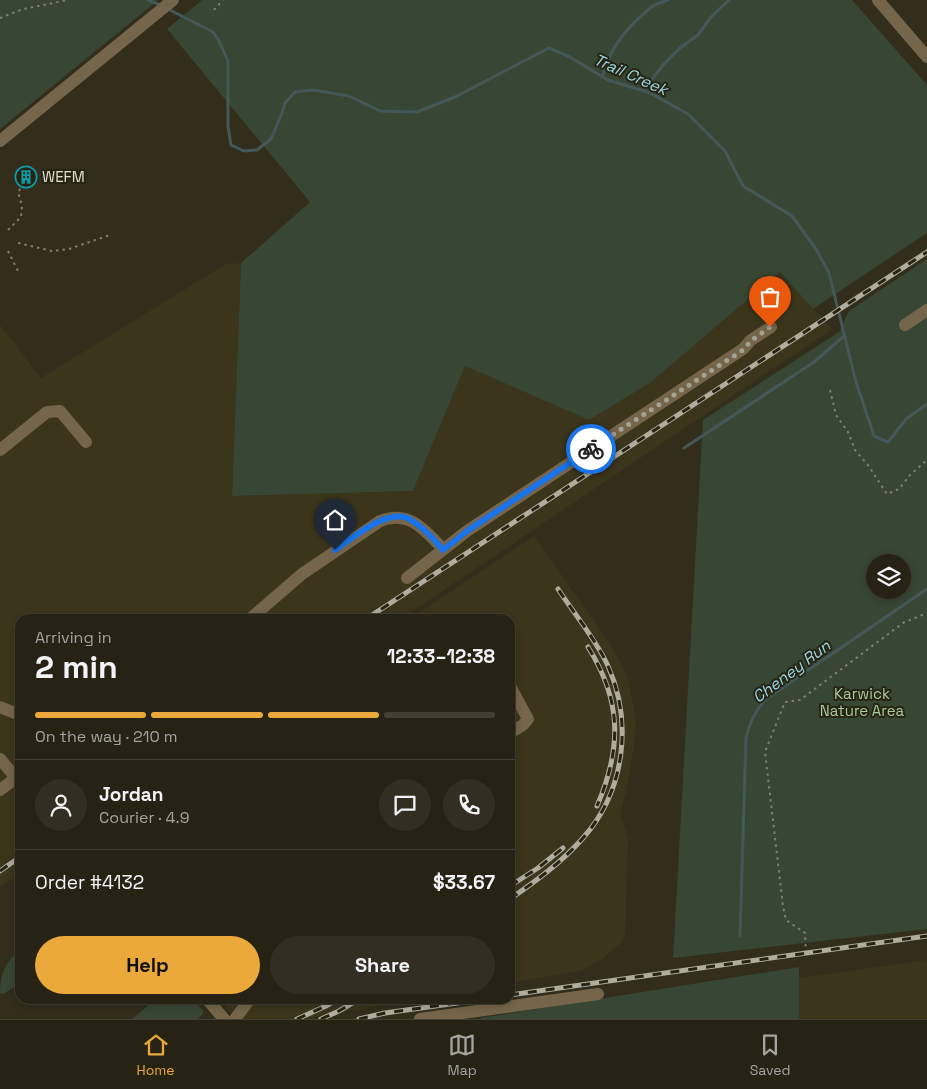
<!DOCTYPE html>
<html lang="en">
<head>
<meta charset="utf-8">
<style>
  body { margin:0; font-family:"Space Grotesk",sans-serif; background:#322f22; color:#f1f3f6; height:100vh; display:flex; flex-direction:column; font-size:19px; white-space:nowrap }
  * { box-sizing:border-box; margin:0 }
  p { font-size:16px; color:#a4a4a0 }
  .icon { flex:none; width:28px; height:28px; fill:none; stroke:currentColor; stroke-width:2; stroke-linecap:round; stroke-linejoin:round }
  .map { position:relative; flex:1; overflow:hidden }
  .panel { position:absolute; left:15px; top:614px; width:500px; height:390px; display:flex; flex-direction:column; background:#262214; border-radius:15px; box-shadow:0 2px 8px #0003,0 0 0 1px #423f34 }
  .panel>* { flex:none }
  .tools { position:absolute; left:866px; top:554px; display:grid; gap:10px }
  .tools a { display:grid; place-items:center; width:45px; height:45px; border-radius:50%; background:#262214; box-shadow:0 2px 8px #0003,0 0 0 1px #423f34; font-size:25px }
  .pin { position:absolute; display:grid; place-items:center; width:42px; height:42px; color:#fff; margin:-51px -21px; border-radius:50% 50% 50% 0; rotate:-45deg; box-shadow:0 0 5px #0007 }
  .pin .icon { rotate:45deg }
  .courier { position:absolute; display:grid; place-items:center; width:50px; height:50px; margin:-25px; border:4px solid #1a73e8; border-radius:50%; background:#fff; color:#222; box-shadow:0 1px 6px #0007 }
  .headline em { font-style:normal; font-weight:800 }
  .headline div { display:flex; flex-direction:column-reverse }
  .headline { display:flex; align-items:center; justify-content:space-between; height:85px; padding:0 20px }
  h1 { font-size:32px; font-weight:800; line-height:38px }
  .bar { display:grid; grid-template-columns:repeat(4,1fr); gap:8px 5px; align-content:center; height:60px; padding:0 20px }
  .bar i { height:6px; border-radius:4px; background:#423f34 }
  .bar .on { background:#eca93b }
  .bar p { grid-column:span 4 }
  .line { display:flex; align-items:center; gap:12px; padding:0 20px; border-top:1px solid #423f34 }
  .line div { flex:1 }
  .round { display:grid; place-items:center; flex:none; width:52px; height:52px; border-radius:26px; background:#322f22 }
  .primary-button { display:flex; gap:10px; margin-top:auto; padding:10px 20px }
  .primary-button a { flex:1; height:58px; border-radius:30px; background:#eca93b; color:#111; font-size:20px; font-weight:800; line-height:58px; text-align:center }
  .primary-button a+a { background:#322f22; color:#f1f3f6 }
  .menu { display:flex; justify-content:space-around; align-items:center; height:70px; border-top:1px solid #423f34; background:#262214; font-size:14px; color:#a4a4a0 }
  .menu a { display:grid; justify-items:center; gap:2px }
  .menu .on { color:#eca93b }
  .map>svg:first-child { display:block }
  .built { fill:#3b351c }
  .green { fill:#384634; fill-rule:evenodd }
  .lines { fill:none; stroke-linecap:round; stroke-linejoin:round }
  .stream { stroke:#44585a; stroke-width:3 }
  .path { stroke:#817e6e; stroke-width:2; stroke-dasharray:2.5 4; stroke-linecap:butt }
  .minor { stroke:#75654a; stroke-width:12 }
  .rail-casing { stroke:#b0ad9f; stroke-width:5 }
  .rail { stroke:#282412; stroke-width:3; stroke-dasharray:9; stroke-linecap:butt }
  .minor-bridge { stroke:#75654a; stroke-width:12 }
  .done { stroke:#a4a293; stroke-width:5; stroke-dasharray:0 9 }
  .route { stroke:#1a73e8; stroke-width:6 }
  .labels { text-anchor:middle; stroke-width:4; stroke-linejoin:round; paint-order:stroke }
  .poi-label { font-size:15px; fill:#e2e0d4; stroke:#282412; text-anchor:start }
  .park-label { font-size:15px; fill:#a9cb9f; stroke:#282412 }
  .water-label { font-size:16px; font-style:italic; fill:#98d8ec; stroke:#282412 }
</style>
</head>
<body>
<div class="map">
<svg width="927" height="1019" viewBox="0 0 927 1019">
  <rect width="100%" height="100%" fill="#322e1b"/>
  <g class="built">
    <polygon points="241,263 232,496 413,491 465,366 589,420 650,383 780,272 832,329 401,619 20,619 20,874 0,887 0,325 41,378 226,264"/>
    <polygon points="534,536 597,625 615,652 627,675 636,720 634,745 627,788 620,815 628,837 625,934 621,943 605,957 581,971 510,983 510,619 410,619"/>
    <polygon points="927,960 927,1019 799,1019 799,978"/>
    <polygon points="219,999 420,999 303,1019 236,1019"/>
  </g>
  <g class="green">
    <polygon points="0,0 158,0 0,129"/>
    <polygon points="202,0 852,0 927,85 927,233 813,309 780,272 650,383 589,420 465,366 413,491 232,496 241,263 310,202 167,29"/>
    <path d="M 927,259 L 927,929 L 673,958 L 703,420 L 839,332 L 849,311 ZM 875,562 L 902,562 L 902,590 L 875,590 Z"/>
    <path d="M 19,951 L 20,980 L 13,988 L 3,994 L 0,993 C 0,976 5,961 19,951 Z"/>
    <polygon points="799,967 799,1019 481,1019 480,1018"/>
    <polygon points="156,999 193,999 204,1012 198,1019 132,1019"/>
  </g>
  <g class="lines">
    <g class="stream">
      <polyline points="148,0 160,5"/>
      <polyline points="168,9 213,32 218,39 228,61 228,126 231,145 244,151 257,150 271,139 282,113 285,103 295,92 313,90 349,96 380,111 417,112 455,97 549,48 570,57 608,80 650,93 688,114 725,151 743,186 792,216 816,249 829,273 856,382 874,436 888,442 906,419 927,404"/>
      <path d="M 602,76 C 606,69 607,61 611,54 C 619,37 638,17 653,6 C 657,3 663,2 668,0"/>
      <polyline points="643,91 663,65 680,48 698,35 711,17 729,0"/>
      <polyline points="684,448 814,362 844,336"/>
      <path d="M 740,936 L 746,738 C 750,722 755,711 766,699 L 927,589"/>
    </g>
    <g class="path">
      <polyline points="214,10 223,0"/>
      <polyline points="0,18 23,9 68,0"/>
      <polyline points="8,230 21,217 22,206 18,192 24,184"/>
      <polyline points="18,243 52,251 69,249 110,235"/>
      <polyline points="8,251 19,273"/>
      <polyline points="830,390 836,415 848,432 855,450 868,465 887,494 899,489 910,475 927,460"/>
      <polyline points="806,953 805,933 786,920 783,906 765,752 785,702 800,700 903,623 927,613"/>
    </g>
    <g class="minor">
      <polyline points="878,0 927,57"/>
      <polyline points="0,141 173,0"/>
      <polyline points="905,325 927,310"/>
      <polyline points="0,450 47,412 60,411 86,442"/>
      <polyline points="407,578 467,531 743,349 751,340 771,327"/>
      <path d="M 250,619 L 302,574 L 380,521 C 409,510 424,529 443,549"/>
      <polyline points="510,686 528,719 523,725 510,733"/>
      <polyline points="0,707 20,715"/>
      <polyline points="0,790 20,775"/>
      <polyline points="207,999 224,1019"/>
      <polyline points="235,1019 250,999"/>
      <polyline points="420,1019 598,994"/>
    </g>
    <g class="rail-casing">
      <g id="rail">
        <polyline points="366,619 927,252"/>
        <path d="M 588,647 C 622,701 622,748 597,806"/>
        <polyline points="0,871 20,857"/>
        <polyline points="510,886 538,868 563,848"/>
        <path d="M 510,899 C 536,881 562,862 583,838 C 625,791 633,722 608,666 C 597,641 573,612 558,589"/>
        <polyline points="510,995 927,936"/>
        <polyline points="297,1019 326,1006 338,999"/>
        <polyline points="321,1019 339,1011 359,999"/>
        <polyline points="359,1019 385,1013 486,999"/>
      </g>
    </g>
    <use href="#rail" class="rail"/>
    <polyline class="minor-bridge" points="0,759 20,782"/>
  </g>
  <g class="lines">
    <polyline class="done" points="591,449 743,350 752,340 770,327"/>
    <path class="route" d="M 335,550 C 353,538 389,506 411,520 C 423,527 434,539 443,550 L 467,531 L 591,449"/>
  </g>
  <defs>
    <g id="building-ring" transform="scale(1.125)"><circle r="9.5" fill="#282412" stroke="#0f9aa8" stroke-width="1.5"/><path d="M-4-6H4V6H1V3H-1V6H-4ZM-2.5-4.3h1.7v1.8h-1.7ZM.8-4.3h1.7v1.8H.8ZM-2.5-1h1.7V.8h-1.7ZM.8-1h1.7V.8H.8Z" fill="#0f9aa8"/></g>
  </defs>
  <g fill-rule="evenodd">
    <use href="#building-ring" x="26" y="177"/>
  </g>
  <g class="labels">
    <g class="poi-label">
      <text x="42" y="182">WEFM</text>
    </g>
    <g class="park-label">
      <text x="862" y="699">Karwick<tspan x="862" dy="17">Nature Area</tspan></text>
    </g>
    <g class="water-label">
      <text transform="translate(631 74) rotate(24)" y="6">Trail Creek</text>
      <text transform="translate(791 671) rotate(-37)" y="6">Cheney Run</text>
    </g>
  </g>
</svg>
<div class="tools">
<a><svg class="icon" aria-label="layers" viewBox="0 0 24 24"><path d="M12 4l9 5-9 5-9-5zM3 14l9 5 9-5"/></svg></a>
</div>
<div class="pin" style="left:770px;top:327px;background:#ea580c"><svg class="icon" aria-label="bag" viewBox="0 0 24 24"><path d="M5 8h14l-1 12H6zM9 8a3 3 0 0 1 6 0"/></svg></div>
<div class="pin" style="left:335px;top:550px;background:#1f2937"><svg class="icon" aria-label="home" viewBox="0 0 24 24"><path d="M3 11l9-7 9 7M6 9v11h12V9"/></svg></div>
<div class="courier" style="left:591px;top:449px"><svg class="icon" aria-label="bike" viewBox="0 0 24 24"><circle cx="6" cy="16" r="4"/><circle cx="18" cy="16" r="4"/><path d="M6 16l4-8h5l3 8M10 8l3 8H6M13 5h3"/></svg></div>
<section class="panel">
<div class="headline"><div><h1>2 min</h1><p>Arriving in</p></div><em>12:33–12:38</em></div>
<div class="bar"><i class="on"></i><i class="on"></i><i class="on"></i><i></i><p>On the way · 210 m</p></div>
<div class="line" style="height:90px"><a class="round"><svg class="icon" aria-label="person" viewBox="0 0 24 24"><circle cx="12" cy="8" r="4"/><path d="M4 21q1-7 8-7t8 7"/></svg></a><div><b>Jordan</b><p>Courier · 4.9</p></div><a class="round"><svg class="icon" aria-label="chat" viewBox="0 0 24 24"><path d="M4 5h16v11H9l-5 4z"/></svg></a><a class="round"><svg class="icon" aria-label="phone" viewBox="0 0 24 24"><path d="M5 4h4l2 5-3 2q2 4 5 5l2-3 5 2v4C11 20 4 13 5 4z"/></svg></a></div>
<div class="line" style="height:65px"><div>Order #4132</div><b>$33.67</b></div>
<div class="primary-button"><a>Help</a><a>Share</a></div>
</section>
</div>
<nav class="menu">
<a class="on"><svg class="icon" aria-label="home" viewBox="0 0 24 24"><path d="M3 11l9-7 9 7M6 9v11h12V9"/></svg>Home</a>
<a><svg class="icon" aria-label="map" viewBox="0 0 24 24"><path d="M3 6l6-2 6 2 6-2v14l-6 2-6-2-6 2zM9 4v14M15 6v14"/></svg>Map</a>
<a><svg class="icon" aria-label="saved" viewBox="0 0 24 24"><path d="M7 4h10v16l-5-4-5 4z"/></svg>Saved</a>
</nav>
</body>
</html>
